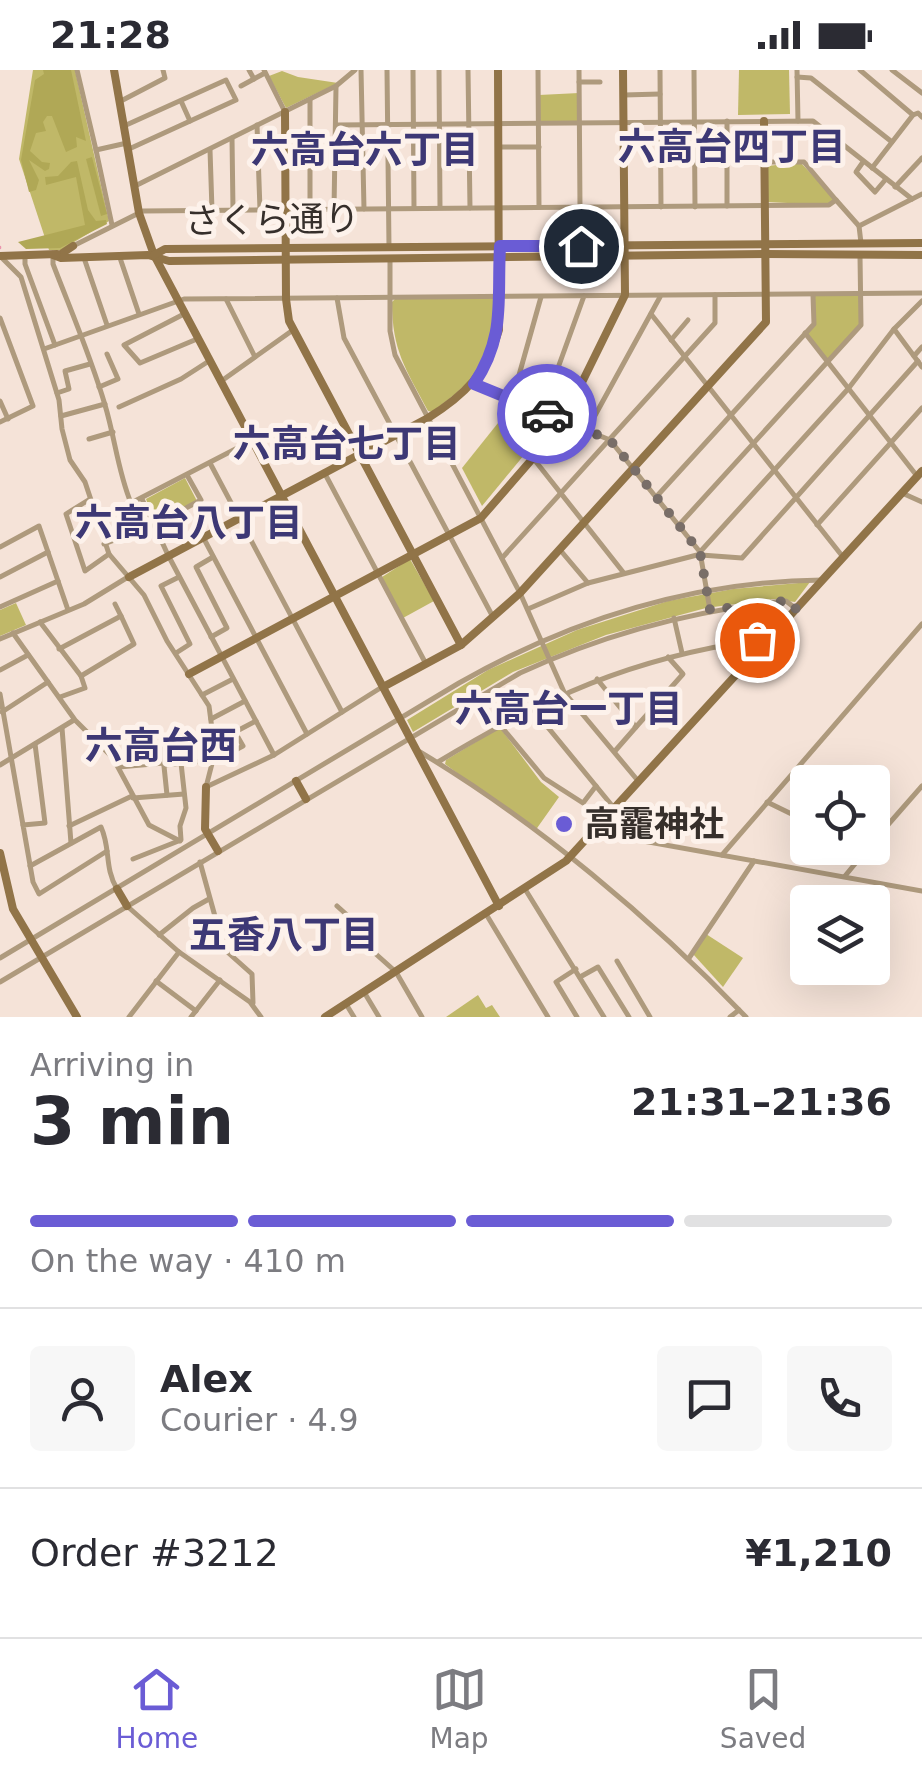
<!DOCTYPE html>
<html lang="en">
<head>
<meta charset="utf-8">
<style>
  body { margin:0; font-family:"DejaVu Sans","Noto Sans JP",sans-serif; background:#f7f7f7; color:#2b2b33; height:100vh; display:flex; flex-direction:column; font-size:38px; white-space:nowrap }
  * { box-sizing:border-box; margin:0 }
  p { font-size:32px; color:#7c7c81 }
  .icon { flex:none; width:55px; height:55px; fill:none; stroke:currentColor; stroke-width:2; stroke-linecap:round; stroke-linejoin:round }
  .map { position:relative; height:947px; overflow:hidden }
  .panel { display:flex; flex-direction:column; background:#fff; flex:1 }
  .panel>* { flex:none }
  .fabs { position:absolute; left:790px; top:695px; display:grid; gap:20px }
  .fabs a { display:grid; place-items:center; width:100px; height:100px; border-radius:10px; background:#fff; box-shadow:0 10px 40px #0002; font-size:50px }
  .pin { position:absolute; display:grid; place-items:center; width:85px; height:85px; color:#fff; margin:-42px; border:5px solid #fff; border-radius:50%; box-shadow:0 2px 10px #0007 }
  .courier { position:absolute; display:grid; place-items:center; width:100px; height:100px; margin:-50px; border:8px solid #6a5cd5; border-radius:50%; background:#fff; color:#222; box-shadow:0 2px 12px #0007 }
  .summary em { font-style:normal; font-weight:700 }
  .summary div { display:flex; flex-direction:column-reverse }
  .summary { display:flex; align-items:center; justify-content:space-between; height:170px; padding:0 30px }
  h1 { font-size:65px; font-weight:700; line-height:75px }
  .bar { display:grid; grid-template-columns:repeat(4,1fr); gap:15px 10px; align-content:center; height:120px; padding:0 30px }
  .bar i { height:12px; border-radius:8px; background:#e1e1e2 }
  .bar .selected { background:#6a5cd5 }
  .bar p { grid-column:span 4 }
  .line { display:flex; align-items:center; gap:25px; padding:0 30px; border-top:2px solid #e1e1e2 }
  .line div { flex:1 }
  .round { display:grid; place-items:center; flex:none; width:105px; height:105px; border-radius:10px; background:#f7f7f7 }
  .status { display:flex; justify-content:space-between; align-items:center; height:70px; padding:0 50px; background:#fff; direction:ltr }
  .status svg { height:28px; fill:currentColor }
  .tab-bar { display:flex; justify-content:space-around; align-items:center; height:140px; border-top:2px solid #e1e1e2; background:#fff; font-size:28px; color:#7c7c81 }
  .tab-bar a { display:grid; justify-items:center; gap:5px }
  .tab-bar .selected { color:#6a5cd5 }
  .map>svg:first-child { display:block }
  .green { fill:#c0b868 }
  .forest { fill:#b0a856 }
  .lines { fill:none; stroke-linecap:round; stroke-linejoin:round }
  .stream { stroke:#ea96ae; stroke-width:2.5 }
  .street { stroke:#ae9a7d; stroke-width:5 }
  .secondary { stroke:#917448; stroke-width:8 }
  .done { stroke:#796e68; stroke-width:10; stroke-dasharray:0 18 }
  .route { stroke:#6a5cd5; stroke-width:12 }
  .poi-dot { fill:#6a5cd5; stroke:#fdf2eb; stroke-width:4 }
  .labels { text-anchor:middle; stroke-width:10; stroke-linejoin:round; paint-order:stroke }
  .street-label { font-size:35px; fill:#362f2b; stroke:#fdf2eb }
  .poi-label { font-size:35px; font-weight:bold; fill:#362f2b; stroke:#fdf2eb; text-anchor:start }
  .neighbourhood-label { font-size:38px; font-weight:bold; fill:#3d3875; stroke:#fdf2eb }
</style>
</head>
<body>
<div class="status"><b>21:28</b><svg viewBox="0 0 49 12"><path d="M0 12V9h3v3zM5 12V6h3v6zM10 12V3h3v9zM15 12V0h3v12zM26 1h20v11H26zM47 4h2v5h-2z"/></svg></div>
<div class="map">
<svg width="922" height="947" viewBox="0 0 922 947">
  <rect width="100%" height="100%" fill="#f5e3d8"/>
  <g class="green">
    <polygon points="33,0 75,0 109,151 61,180 49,180 19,89"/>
    <polygon points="739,0 789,0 790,44 738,45"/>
    <polygon points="282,1 298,7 338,13 286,38 269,6"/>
    <polygon points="579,23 580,53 539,53 539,25"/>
    <polygon points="800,92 836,130 829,135 767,132 768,96"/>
    <polygon points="861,224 861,255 827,291 805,263 814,254 813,225"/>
    <path d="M 495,228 L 497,231 C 494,291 479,307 432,342 L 428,341 C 406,299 392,281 392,232 L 395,229 Z"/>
    <polygon points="502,348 543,362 482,436 462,398"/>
    <polygon points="185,408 197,431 157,452 154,450 146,429"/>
    <polygon points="410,489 434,531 403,548 382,507"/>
    <polygon points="810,512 795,532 774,529 706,538 606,565 513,602 413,662 407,650 488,600 577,560 668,531 733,519"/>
    <polygon points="16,533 26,555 0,566 0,540"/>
    <polygon points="497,659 501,659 541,712 559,727 535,761 445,694 446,690"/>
    <polygon points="706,864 743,888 723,917 693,884"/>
    <polygon points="478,925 486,938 492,935 500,947 446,947"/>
  </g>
  <g class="forest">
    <polygon points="43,0 71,0 86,71 76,67 77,77 66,82 52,46 47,46 43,52 46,61 36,63 30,81 42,92 50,93 49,99 45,101 29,90 39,110 36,120 29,122 21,90 35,10 44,4"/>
    <polygon points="92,87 107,144 101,146 86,89"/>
    <polygon points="77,91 88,140 96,151 106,150 107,154 60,178 26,179 18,172 85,155 76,107 46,115 45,107 58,106 71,92"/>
  </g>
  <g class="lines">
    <polyline class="stream" points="0,177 0,178"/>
    <g class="street">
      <polyline points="77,0 96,80 127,73"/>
      <polyline points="249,0 254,9"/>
      <polyline points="264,0 285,42"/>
      <polyline points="361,0 364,139"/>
      <polyline points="387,0 389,177"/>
      <polyline points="413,0 414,138"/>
      <polyline points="439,0 440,137"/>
      <polyline points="468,0 470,138"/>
      <polyline points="538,0 539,137"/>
      <polyline points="579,0 580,138"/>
      <polyline points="660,0 661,137"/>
      <polyline points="694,0 695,137"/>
      <polyline points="797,0 798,51"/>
      <polyline points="860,0 913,45 918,43 922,47"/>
      <polyline points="892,0 922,23"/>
      <polyline points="797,7 811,8 892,72"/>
      <polyline points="579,12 600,12"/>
      <polyline points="241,16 265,3"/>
      <polyline points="624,25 660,24"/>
      <polyline points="181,31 190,51"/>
      <polyline points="119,32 165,8 163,0"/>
      <polyline points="257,55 260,140"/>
      <polyline points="337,55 813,51 912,129"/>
      <polyline points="124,56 226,10 236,30 129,79"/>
      <polyline points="232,68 233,140"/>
      <polyline points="498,77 539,77"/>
      <polyline points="96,80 112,155"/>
      <polyline points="210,80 212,140"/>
      <polyline points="863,92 856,102 875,122 886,109"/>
      <polyline points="872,98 913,45"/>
      <polyline points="135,116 336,16 355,0"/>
      <polyline points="895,117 922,88"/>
      <polyline points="836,130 859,156 861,173"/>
      <polyline points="727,136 727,51"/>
      <polyline points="310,139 310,30"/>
      <polyline points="334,139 336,17"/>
      <polyline points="859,156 922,124"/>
      <polyline points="73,176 143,141 829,135 836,130 804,92 764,92"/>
      <polyline points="25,185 25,194 55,275"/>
      <path d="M 53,185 L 53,194 C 71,241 91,287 105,335 C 115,368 118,402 131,433 L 251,371"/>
      <polyline points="119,185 139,244"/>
      <polyline points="1,187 21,207 59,330 62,359 70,390 85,412 109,484 144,525 167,571 209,636 215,682 206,717"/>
      <polyline points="84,188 107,255"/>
      <polyline points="390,188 390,261 395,285 520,523 564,622 639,712"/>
      <polyline points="337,228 344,268 493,547"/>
      <polyline points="226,229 255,287"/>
      <polyline points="184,244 124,275 140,293 197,269"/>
      <polyline points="651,244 843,487"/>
      <polyline points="0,248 33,336 0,352"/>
      <polyline points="894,259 922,297"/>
      <polyline points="805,263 917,406"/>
      <polyline points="671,270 688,250"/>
      <polyline points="44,279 184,229 922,223"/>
      <polyline points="914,286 922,277"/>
      <polyline points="220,312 293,260"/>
      <polyline points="474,314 610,370 700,482 710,540"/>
      <polyline points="99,317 118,309 107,284"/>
      <polyline points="57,323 69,319 65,301 90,294"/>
      <polyline points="512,330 541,227"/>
      <polyline points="0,331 8,349"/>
      <polyline points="119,337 181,309 209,291"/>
      <polyline points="542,342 584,226"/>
      <polyline points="61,346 105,334"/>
      <polyline points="587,360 660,227"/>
      <polyline points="89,369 113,362"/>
      <polyline points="533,388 623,502"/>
      <polyline points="210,393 342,642"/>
      <polyline points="324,402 426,594"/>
      <polyline points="902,423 922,432"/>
      <polyline points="657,426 814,254 813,225"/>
      <polyline points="90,429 66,444 85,501 109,484"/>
      <polyline points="142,429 168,485 274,685"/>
      <polyline points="154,455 201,430 187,405"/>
      <polyline points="679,455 861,255 860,186"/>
      <polyline points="817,455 922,338"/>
      <polyline points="203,467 307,664"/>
      <polyline points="104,474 133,463 131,458"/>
      <polyline points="0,477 39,456 68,540"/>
      <polyline points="561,481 588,513"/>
      <polyline points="700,482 848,319 894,259 922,231"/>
      <polyline points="701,485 742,488 918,291"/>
      <polyline points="502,488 715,253 715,225"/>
      <polyline points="0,507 48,482"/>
      <polyline points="115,534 121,546"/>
      <polyline points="0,537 58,511"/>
      <polyline points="528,539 588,513 701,484"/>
      <polyline points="674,548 682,583"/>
      <polyline points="40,552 81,606 85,618 60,627"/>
      <polyline points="13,563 75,650 113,688 149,755 180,771"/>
      <polyline points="211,567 227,558 196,497 213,487"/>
      <polyline points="0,569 84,534 128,507"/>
      <polyline points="59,579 121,546 134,574 81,606"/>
      <polyline points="176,583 190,574 161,516 179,507"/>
      <polyline points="0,600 28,585"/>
      <polyline points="597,609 636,657 683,604 668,587"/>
      <polyline points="0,624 23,755"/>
      <polyline points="202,625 233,609"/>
      <polyline points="532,638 614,738"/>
      <polyline points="2,642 48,612"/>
      <polyline points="211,649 245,631"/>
      <polyline points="500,655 544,708 583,733 596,716"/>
      <polyline points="62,658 71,773"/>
      <polyline points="35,674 45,753 23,755 33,812 39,824 107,781"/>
      <polyline points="615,681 636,657"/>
      <polyline points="215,682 226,685 243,676 235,662 256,651"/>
      <path d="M 420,682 C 538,753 651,848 746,947"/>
      <path d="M 438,692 C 545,627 632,588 757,570 L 764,573"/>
      <polyline points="0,695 74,650"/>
      <polyline points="164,695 213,690"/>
      <polyline points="119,697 164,693"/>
      <polyline points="206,717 274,685 382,617"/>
      <polyline points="167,725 162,677 215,672"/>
      <polyline points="133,728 184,724"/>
      <polyline points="767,732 808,752"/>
      <polyline points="69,756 132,726"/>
      <polyline points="593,762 922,821"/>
      <polyline points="872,773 922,716"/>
      <polyline points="722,785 922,554"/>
      <polyline points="133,789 181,770 180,756 186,738 181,693"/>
      <polyline points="200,792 224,879 252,904 253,933"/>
      <path d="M 30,796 L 101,757 C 111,779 104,797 117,819"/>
      <polyline points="845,806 868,778"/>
      <polyline points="525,819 604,947"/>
      <polyline points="127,836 179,882 250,932 261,947"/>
      <polyline points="337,836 375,870 368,877 396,902 422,947"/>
      <polyline points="486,844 548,947"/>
      <polyline points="159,865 193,838 209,829"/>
      <path d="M 0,888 L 459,613 C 570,550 693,511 822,510"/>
      <polyline points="689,888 754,791"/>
      <polyline points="617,891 650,947"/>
      <polyline points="576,899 556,912 577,947"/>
      <polyline points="580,907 598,897 629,947"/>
      <polyline points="156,911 196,941"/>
      <path d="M 0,912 L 520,603 C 602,565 686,542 776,532 L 786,531 L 795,538"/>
      <polyline points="364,922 379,947"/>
      <polyline points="346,934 354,947"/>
      <polyline points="129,947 179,882"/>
      <polyline points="191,947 220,910"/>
      <polyline points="730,947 739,940"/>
    </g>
    <g class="secondary">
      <polyline points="114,0 139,143 154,185 499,836"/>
      <polyline points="285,42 286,229 289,251 461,575"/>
      <polyline points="61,184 73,176"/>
      <polyline points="53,185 61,188 148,185 169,191 766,184 922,185"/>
      <polyline points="154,185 165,179 922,173"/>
      <polyline points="0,186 57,184"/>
      <path d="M 129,507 L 428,348 C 465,325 487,303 499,260 L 498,0"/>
      <polyline points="189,604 481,448 560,357 625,225 623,0"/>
      <polyline points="383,617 461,575 520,523 766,252 764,51"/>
      <polyline points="296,711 306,729"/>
      <polyline points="206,717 205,759 218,781"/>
      <polyline points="0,783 13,839 77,947"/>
      <polyline points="117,819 127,836"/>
      <polyline points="325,947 566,791 922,401"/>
    </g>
  </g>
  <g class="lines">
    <polyline class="done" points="547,344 610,370 634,399 700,482 710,540 786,531 796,538 764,573 757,570"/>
    <path class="route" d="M 547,344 L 474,314 C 506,266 497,231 500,176 L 581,176"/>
  </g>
  <circle class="poi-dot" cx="564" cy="754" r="10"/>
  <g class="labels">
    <g class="street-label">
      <text transform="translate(272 150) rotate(-1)" y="12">さくら通り</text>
    </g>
    <g class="poi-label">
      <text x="584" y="766">高靇神社</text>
    </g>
    <g class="neighbourhood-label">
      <text x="732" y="90">六高台四丁目</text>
      <text x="365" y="93">六高台六丁目</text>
      <text x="347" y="387">六高台七丁目</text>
      <text x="189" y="466">六高台八丁目</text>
      <text x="569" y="652">六高台一丁目</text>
      <text x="161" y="689">六高台西</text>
      <text x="284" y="878">五香八丁目</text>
    </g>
  </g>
</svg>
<div class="fabs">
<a><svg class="icon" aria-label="locate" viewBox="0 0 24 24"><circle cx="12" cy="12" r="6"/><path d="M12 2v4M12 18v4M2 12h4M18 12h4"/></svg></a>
<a><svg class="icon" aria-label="layers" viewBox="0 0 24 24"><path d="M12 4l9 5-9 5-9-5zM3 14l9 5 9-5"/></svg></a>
</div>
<div class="pin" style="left:757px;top:570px;background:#ea580c"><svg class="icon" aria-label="bag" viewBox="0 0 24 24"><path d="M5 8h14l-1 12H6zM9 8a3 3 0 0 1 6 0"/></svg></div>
<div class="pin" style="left:581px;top:176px;background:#1f2937"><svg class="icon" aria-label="home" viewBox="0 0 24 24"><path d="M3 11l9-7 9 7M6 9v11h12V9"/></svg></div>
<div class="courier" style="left:547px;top:344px"><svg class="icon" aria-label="car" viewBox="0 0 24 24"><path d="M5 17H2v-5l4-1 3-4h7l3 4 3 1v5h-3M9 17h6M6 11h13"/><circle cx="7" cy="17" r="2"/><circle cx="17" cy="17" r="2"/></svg></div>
</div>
<section class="panel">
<div class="summary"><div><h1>3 min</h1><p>Arriving in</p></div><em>21:31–21:36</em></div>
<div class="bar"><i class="selected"></i><i class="selected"></i><i class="selected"></i><i></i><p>On the way · 410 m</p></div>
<div class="line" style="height:180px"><a class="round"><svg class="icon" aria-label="person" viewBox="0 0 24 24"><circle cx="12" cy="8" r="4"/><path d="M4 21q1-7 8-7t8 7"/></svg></a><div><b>Alex</b><p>Courier · 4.9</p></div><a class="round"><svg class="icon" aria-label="chat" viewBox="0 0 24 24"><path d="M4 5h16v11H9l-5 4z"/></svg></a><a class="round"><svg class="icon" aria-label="phone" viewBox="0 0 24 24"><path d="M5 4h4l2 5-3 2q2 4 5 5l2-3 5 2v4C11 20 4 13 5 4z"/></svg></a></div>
<div class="line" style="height:130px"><div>Order #3212</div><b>¥1,210</b></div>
</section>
<nav class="tab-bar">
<a class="selected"><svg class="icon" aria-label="home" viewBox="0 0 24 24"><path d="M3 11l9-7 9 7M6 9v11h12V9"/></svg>Home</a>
<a><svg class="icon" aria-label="map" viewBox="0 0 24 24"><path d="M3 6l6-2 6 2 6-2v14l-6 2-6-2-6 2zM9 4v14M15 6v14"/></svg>Map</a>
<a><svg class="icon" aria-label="saved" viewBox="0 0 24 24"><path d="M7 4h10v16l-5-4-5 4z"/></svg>Saved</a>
</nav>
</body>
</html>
